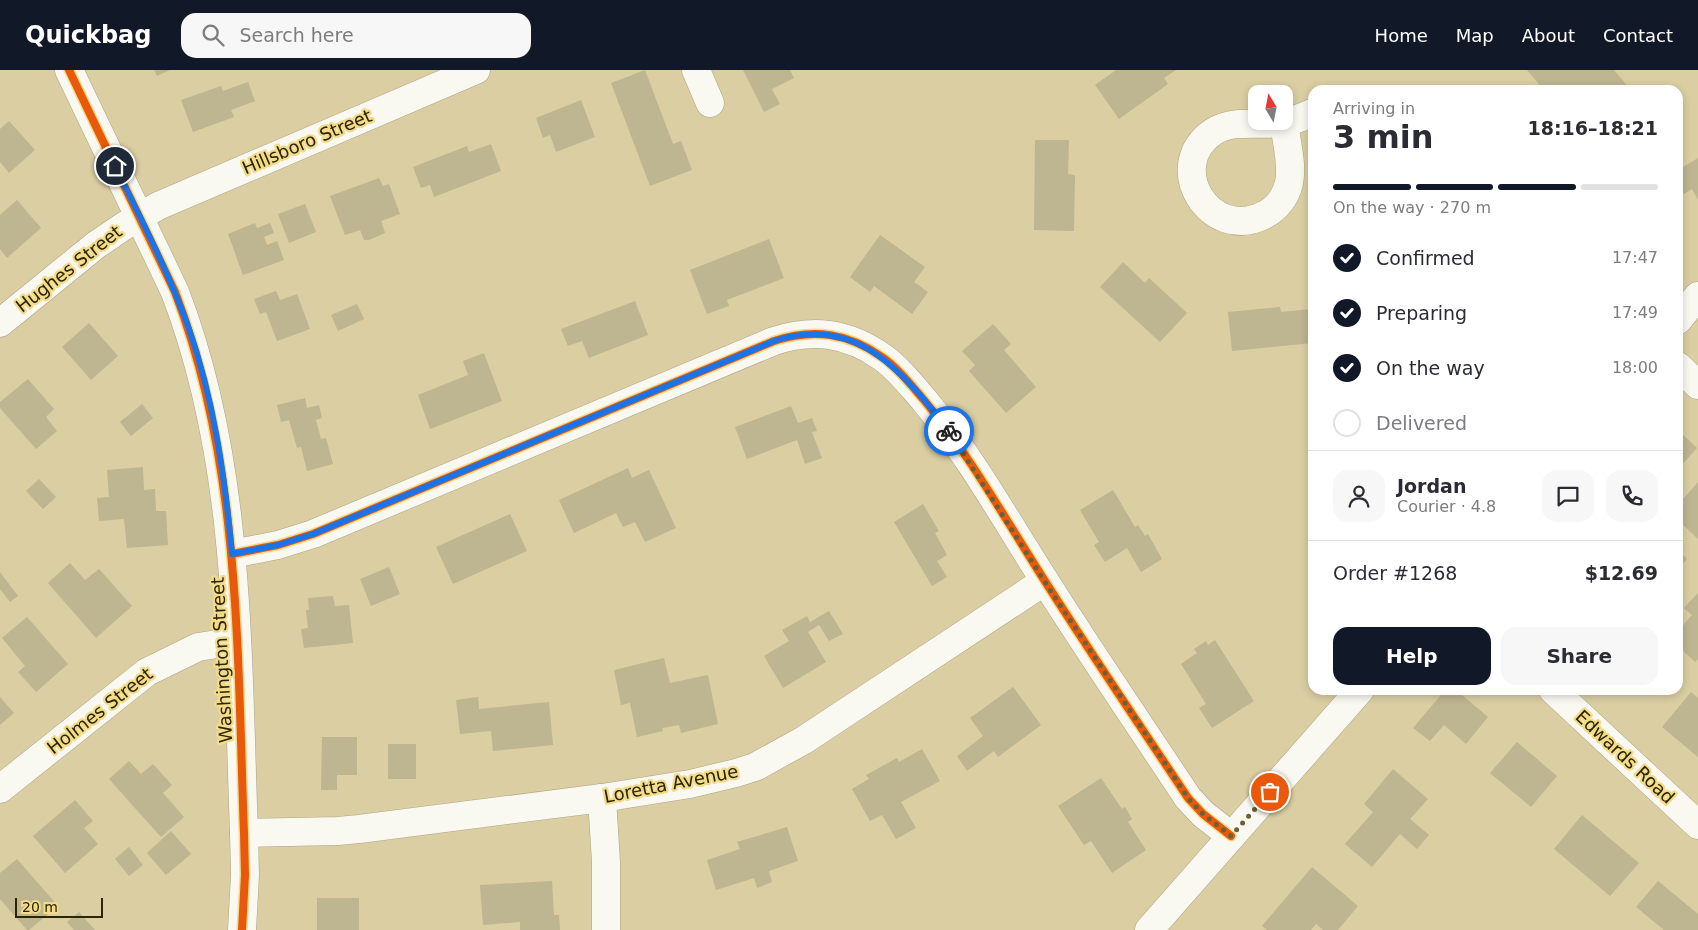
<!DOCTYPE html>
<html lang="en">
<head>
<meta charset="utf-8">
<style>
  body { margin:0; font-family:"DejaVu Sans",sans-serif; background:#f7f7f7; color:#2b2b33; height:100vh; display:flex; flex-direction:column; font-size:19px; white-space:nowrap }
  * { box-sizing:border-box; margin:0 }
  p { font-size:16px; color:#7c7c81 }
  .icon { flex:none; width:28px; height:28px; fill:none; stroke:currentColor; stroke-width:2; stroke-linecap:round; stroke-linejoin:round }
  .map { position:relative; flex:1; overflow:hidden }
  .details { position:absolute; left:1308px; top:15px; width:375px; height:610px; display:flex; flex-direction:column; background:#fff; border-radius:15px; box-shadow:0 2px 8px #0003 }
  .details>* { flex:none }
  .needle { width:32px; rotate:350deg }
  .buttons { position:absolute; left:1248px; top:15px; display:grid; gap:10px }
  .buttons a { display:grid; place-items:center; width:45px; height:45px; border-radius:10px; background:#fff; box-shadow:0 2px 8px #0003; font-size:25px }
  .scale { position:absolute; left:15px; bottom:12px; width:88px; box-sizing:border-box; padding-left:5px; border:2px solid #2d2401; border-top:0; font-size:14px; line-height:18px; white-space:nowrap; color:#2d2401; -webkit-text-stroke:4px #f2dc8a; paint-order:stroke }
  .pin { position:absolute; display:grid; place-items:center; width:42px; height:42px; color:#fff; margin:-21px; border:2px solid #fff; border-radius:50%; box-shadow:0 1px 5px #0007 }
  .courier { position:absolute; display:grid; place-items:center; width:50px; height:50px; margin:-25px; border:4px solid #1a73e8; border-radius:50%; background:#fff; color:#222; box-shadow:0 1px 6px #0007 }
  .summary em { font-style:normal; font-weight:700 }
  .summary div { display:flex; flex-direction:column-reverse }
  .summary { display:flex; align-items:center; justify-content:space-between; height:85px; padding:0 25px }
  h1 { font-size:32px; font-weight:700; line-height:38px }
  .bar { display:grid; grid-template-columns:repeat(4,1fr); gap:8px 5px; align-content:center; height:60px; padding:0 25px }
  .bar i { height:6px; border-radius:4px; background:#e1e1e2 }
  .bar .on { background:#111827 }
  .bar p { grid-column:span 4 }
  .line { display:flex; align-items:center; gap:12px; padding:0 25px; border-top:1px solid #e1e1e2 }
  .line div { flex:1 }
  .round { display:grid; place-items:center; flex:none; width:52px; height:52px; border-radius:15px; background:#f7f7f7 }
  ol { padding:0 25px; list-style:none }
  li { display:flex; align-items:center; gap:15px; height:55px }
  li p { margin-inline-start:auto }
  li .icon { padding:5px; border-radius:50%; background:#111827; color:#fff; stroke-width:4 }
  li:last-child { color:#7c7c81 }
  li i { width:28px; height:28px; border:2px solid #e1e1e2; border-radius:50% }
  .primary-button { display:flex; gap:10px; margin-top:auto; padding:10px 25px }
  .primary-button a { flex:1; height:58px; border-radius:15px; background:#111827; color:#fff; font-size:20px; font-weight:700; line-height:58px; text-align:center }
  .primary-button a+a { background:#f7f7f7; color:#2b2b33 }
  header { display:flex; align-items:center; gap:30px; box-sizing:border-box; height:70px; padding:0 25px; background:#111827; color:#fff }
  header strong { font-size:24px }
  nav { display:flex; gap:28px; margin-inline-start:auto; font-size:18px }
  .search { width:350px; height:45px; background:#f7f7f7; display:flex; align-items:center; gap:12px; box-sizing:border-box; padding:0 18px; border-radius:15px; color:#7c7c81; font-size:19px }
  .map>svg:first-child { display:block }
  .building { fill:#beb591 }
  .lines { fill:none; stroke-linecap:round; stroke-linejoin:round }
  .minor-casing { stroke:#aea481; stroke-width:29 }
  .tertiary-casing { stroke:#aea481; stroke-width:29 }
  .minor { stroke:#f9f8f1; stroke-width:28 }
  .tertiary { stroke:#f9f8f1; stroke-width:28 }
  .cycleway-casing { stroke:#f2dc8a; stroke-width:11 }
  .cycleway { stroke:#e8590c; stroke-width:8 }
  .done { stroke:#6a6039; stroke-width:5; stroke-dasharray:0 9 }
  .route { stroke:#1a73e8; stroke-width:6 }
  .labels { text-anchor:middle; stroke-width:4.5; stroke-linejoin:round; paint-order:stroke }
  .street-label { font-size:18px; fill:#2d2401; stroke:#f2dc8a }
</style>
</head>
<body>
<header>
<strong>Quickbag</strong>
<div class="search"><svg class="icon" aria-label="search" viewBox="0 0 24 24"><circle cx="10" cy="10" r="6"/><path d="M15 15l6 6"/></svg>Search here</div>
<nav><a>Home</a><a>Map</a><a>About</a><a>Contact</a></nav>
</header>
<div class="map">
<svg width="1698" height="860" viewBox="0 0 1698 860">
  <rect width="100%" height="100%" fill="#dacea2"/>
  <g class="building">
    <polygon points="154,0 170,0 157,6"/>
    <polygon points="645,0 673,74 681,71 692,100 650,116 611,13"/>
    <polygon points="743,0 790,0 794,8 772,19 780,34 764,42"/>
    <polygon points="1116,0 1176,0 1164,8 1168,14 1119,49 1095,15"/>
    <polygon points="1527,0 1614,0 1631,20 1544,20"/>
    <polygon points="248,12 255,31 231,40 234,47 193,62 181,30 221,16 223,21"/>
    <polygon points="581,30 595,67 556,82 550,65 543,68 536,48"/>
    <polygon points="9,51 35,80 9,103 0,92 0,59"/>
    <polygon points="1035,70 1069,70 1068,104 1075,105 1074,161 1034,160"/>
    <polygon points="491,74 501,101 434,127 430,115 421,118 413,97 467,76 469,82"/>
    <polygon points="1698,88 1698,130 1692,119 1679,127 1678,124 1678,100"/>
    <polygon points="379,108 383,116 389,114 400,144 381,151 385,163 369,170 364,170 360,160 345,165 330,126"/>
    <polygon points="17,130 41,158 7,188 0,179 0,145"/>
    <polygon points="305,134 316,162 289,173 278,144"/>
    <polygon points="255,153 257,158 270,153 274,163 264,167 267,175 277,171 284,190 243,205 228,164"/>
    <polygon points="880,165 925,197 914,212 928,222 912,244 874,216 870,222 850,207"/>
    <polygon points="769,169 784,208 727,230 729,236 707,244 690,200"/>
    <polygon points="1123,192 1145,213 1149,208 1187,243 1160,272 1100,217"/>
    <polygon points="276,221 280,230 297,224 310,259 277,271 266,242 260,244 254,229"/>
    <polygon points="635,231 648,265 589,288 582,271 568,276 561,259"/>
    <polygon points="357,234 364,249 338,261 331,245"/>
    <polygon points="1280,237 1281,242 1312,239 1312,273 1232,281 1228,242"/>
    <polygon points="89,253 118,286 91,310 62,277"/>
    <polygon points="993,254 1011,274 1004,280 1036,317 1006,343 969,301 975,295 962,281"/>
    <polygon points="484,283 502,331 430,359 418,325 468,305 463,291"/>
    <polygon points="28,309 54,339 46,347 57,361 36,379 0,338 0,332"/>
    <polygon points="305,328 307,338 319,335 322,348 316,350 321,369 326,368 333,394 307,401 301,377 297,378 289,350 281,352 277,335"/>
    <polygon points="142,334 153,348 131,366 120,352"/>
    <polygon points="791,336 798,353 812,348 817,361 812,362 822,388 805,394 797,370 747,389 735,357"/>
    <polygon points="1678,360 1697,378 1678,399"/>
    <polygon points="143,397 144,420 155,419 156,441 166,441 168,475 127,478 124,449 99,451 97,428 109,427 107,400"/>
    <polygon points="628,398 632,408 649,400 676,458 645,472 635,452 623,457 616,443 574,463 559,430"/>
    <polygon points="39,409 56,427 43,439 26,421"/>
    <polygon points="1698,412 1698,469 1678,450 1678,435"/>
    <polygon points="1113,420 1135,457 1138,455 1145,466 1148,464 1162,489 1141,502 1127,478 1105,492 1094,475 1099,472 1080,440"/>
    <polygon points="923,434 939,461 935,463 947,485 937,491 947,507 932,516 894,452"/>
    <polygon points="510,444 527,481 453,514 436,477"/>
    <polygon points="1678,480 1687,489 1678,499"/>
    <polygon points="70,493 85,510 99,499 132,536 96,568 48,513"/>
    <polygon points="389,497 400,524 371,536 360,509"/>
    <polygon points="0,502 18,526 10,532 0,519"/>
    <polygon points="1698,523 1698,589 1695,592 1678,576 1678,561 1692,545 1684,538"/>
    <polygon points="333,526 335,536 349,535 353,573 304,578 301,559 308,558 306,540 309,540 308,528"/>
    <polygon points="829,541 843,564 829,571 819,555 808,562 826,592 783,618 764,586 789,571 782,560 807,546 810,552"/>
    <polygon points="27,547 68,594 36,622 18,602 25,596 2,568"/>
    <polygon points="1215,570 1254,631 1212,658 1199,638 1206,634 1181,594 1197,583 1194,579 1206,571 1208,575"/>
    <polygon points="664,588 670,613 708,605 718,654 681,663 679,655 662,658 663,661 637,667 630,633 621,635 614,600"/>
    <polygon points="1013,617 1041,655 998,687 994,681 967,701 957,686 983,666 970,648"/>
    <polygon points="1445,620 1456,620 1488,647 1466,674 1444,655 1430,671 1413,658"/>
    <polygon points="1691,622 1698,628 1698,687 1662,657"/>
    <polygon points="0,627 14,643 0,655"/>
    <polygon points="478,627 479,639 549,632 553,675 493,681 491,661 460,664 456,630"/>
    <polygon points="322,667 357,667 357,705 337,705 337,720 321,720"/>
    <polygon points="1517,672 1557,706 1531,737 1490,703"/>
    <rect x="388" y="674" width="28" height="35"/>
    <polygon points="922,679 940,711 901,732 916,758 896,769 882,745 870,751 852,719 869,709 866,705 897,688 899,692"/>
    <polygon points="129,691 141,704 153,694 172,715 163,723 184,747 161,767 109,709"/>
    <polygon points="1393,699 1428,729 1410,749 1429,765 1417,779 1400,764 1372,797 1345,774 1373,742 1364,734"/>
    <polygon points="1101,708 1122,739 1125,737 1132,749 1128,752 1146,780 1112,803 1091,771 1084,775 1058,736"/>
    <polygon points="75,730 93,751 84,758 98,774 65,803 33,766"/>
    <polygon points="1582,745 1639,793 1610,826 1554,779"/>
    <polygon points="787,757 798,791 769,801 772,812 757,818 754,808 716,820 707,790 740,779 737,772"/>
    <polygon points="171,761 191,784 166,805 147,783"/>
    <polygon points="129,777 143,795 129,806 115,789"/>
    <polygon points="17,789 58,836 29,860 27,860 0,829 0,803"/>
    <polygon points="1312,797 1358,836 1338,860 1323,860 1316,854 1311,860 1267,860 1262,856"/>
    <polygon points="552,811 554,845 559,845 560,860 520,860 520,852 483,855 480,815"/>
    <polygon points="1658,811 1698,844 1698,860 1664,860 1636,837"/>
    <rect x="317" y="828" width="42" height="32"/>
    <polygon points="79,842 95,860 74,860 67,852"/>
  </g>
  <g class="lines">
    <g class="minor-casing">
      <g id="minor">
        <polyline points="696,0 710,33"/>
        <path d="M 1284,52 C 1286,71 1293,94 1289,113 C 1286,126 1277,139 1264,145 C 1210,173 1163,96 1213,62 C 1234,48 1260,57 1284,52 C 1293,51 1303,47 1312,43"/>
        <polyline points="1678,250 1698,226"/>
        <polyline points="0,253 96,175 124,156 158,136 476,0"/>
        <polyline points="1678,296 1698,315"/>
        <path d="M 232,484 L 278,475 L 313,464 L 774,271 C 814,258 848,263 882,287 C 898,298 911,315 924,330 C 967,382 1000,440 1036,497 C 1085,575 1137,651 1188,728 L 1203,744 L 1231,766"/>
        <polyline points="1553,620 1698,755"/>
        <polyline points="0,719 147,602 198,577 237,571"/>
        <polyline points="602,728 606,792 606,860"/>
        <polyline points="244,763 338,761 359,759 602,728 690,714 736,703 755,697 804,670 1045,511"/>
        <polyline points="1149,860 1360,620"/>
      </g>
    </g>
    <g class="tertiary-casing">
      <path id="tertiary" d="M 69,0 L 175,222 C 241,394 237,581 244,763 L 245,805 L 242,860"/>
    </g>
    <use href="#minor" class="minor"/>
    <use href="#tertiary" class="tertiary"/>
    <g class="cycleway-casing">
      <g id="cycleway">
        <path d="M 69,0 L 175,222 C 241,394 237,581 244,763 L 245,805 L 242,860"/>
        <path d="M 232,484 L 278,475 L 313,464 L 774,271 C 814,258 848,263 882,287 C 898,298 911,315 924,330 C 967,382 1000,440 1036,497 C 1085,575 1137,651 1188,728 L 1203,744 L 1231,766"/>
      </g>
    </g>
    <use href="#cycleway" class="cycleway"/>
  </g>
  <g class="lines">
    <polyline class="done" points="949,361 1045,512 1188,728 1203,744 1231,766 1270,722"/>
    <path class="route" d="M 115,96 C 141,149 168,201 188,256 C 214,329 225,408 232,484 L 278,475 L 313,464 L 774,271 C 858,244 903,302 949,361"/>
  </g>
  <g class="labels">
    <g class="street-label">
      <text transform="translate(307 72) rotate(-23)" y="6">Hillsboro Street</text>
      <text transform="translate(69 199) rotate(-38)" y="6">Hughes Street</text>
      <text transform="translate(222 590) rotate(-93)" y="6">Washington Street</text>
      <text transform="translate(100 641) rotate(-38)" y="6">Holmes Street</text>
      <text transform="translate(1625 687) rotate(43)" y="6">Edwards Road</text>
      <text transform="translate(671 714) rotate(-11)" y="6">Loretta Avenue</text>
    </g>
  </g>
</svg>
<div class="buttons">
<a><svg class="needle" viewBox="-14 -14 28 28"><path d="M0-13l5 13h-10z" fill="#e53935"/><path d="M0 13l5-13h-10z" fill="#7c7c81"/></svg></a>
</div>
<div class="scale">20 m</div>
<div class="pin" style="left:1270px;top:722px;background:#ea580c"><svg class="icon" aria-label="bag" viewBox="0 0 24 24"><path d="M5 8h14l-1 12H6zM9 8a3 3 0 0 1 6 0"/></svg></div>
<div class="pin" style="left:115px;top:96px;background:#1f2937"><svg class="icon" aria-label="home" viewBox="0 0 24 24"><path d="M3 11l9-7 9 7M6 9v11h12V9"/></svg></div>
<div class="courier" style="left:949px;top:361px"><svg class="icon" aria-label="bike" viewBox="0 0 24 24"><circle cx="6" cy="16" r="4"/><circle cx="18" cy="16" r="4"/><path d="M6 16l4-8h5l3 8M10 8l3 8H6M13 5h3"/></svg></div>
<section class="details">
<div class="summary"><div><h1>3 min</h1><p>Arriving in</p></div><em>18:16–18:21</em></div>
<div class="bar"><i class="on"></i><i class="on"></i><i class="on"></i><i></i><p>On the way · 270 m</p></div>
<ol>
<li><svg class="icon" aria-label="check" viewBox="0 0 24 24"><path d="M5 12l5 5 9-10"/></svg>Confirmed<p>17:47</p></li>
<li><svg class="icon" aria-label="check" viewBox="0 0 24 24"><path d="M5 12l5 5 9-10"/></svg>Preparing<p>17:49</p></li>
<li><svg class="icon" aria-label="check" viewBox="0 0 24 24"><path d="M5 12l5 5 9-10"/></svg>On the way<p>18:00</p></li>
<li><i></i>Delivered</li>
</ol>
<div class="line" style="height:90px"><a class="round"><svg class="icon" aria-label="person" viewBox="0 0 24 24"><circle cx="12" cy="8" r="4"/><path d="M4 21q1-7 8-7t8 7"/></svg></a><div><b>Jordan</b><p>Courier · 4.8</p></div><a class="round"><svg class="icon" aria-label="chat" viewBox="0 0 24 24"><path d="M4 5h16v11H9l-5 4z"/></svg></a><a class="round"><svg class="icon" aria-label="phone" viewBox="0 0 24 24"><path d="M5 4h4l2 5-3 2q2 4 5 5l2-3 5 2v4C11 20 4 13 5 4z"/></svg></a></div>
<div class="line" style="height:65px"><div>Order #1268</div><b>$12.69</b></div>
<div class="primary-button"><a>Help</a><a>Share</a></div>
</section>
</div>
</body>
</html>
